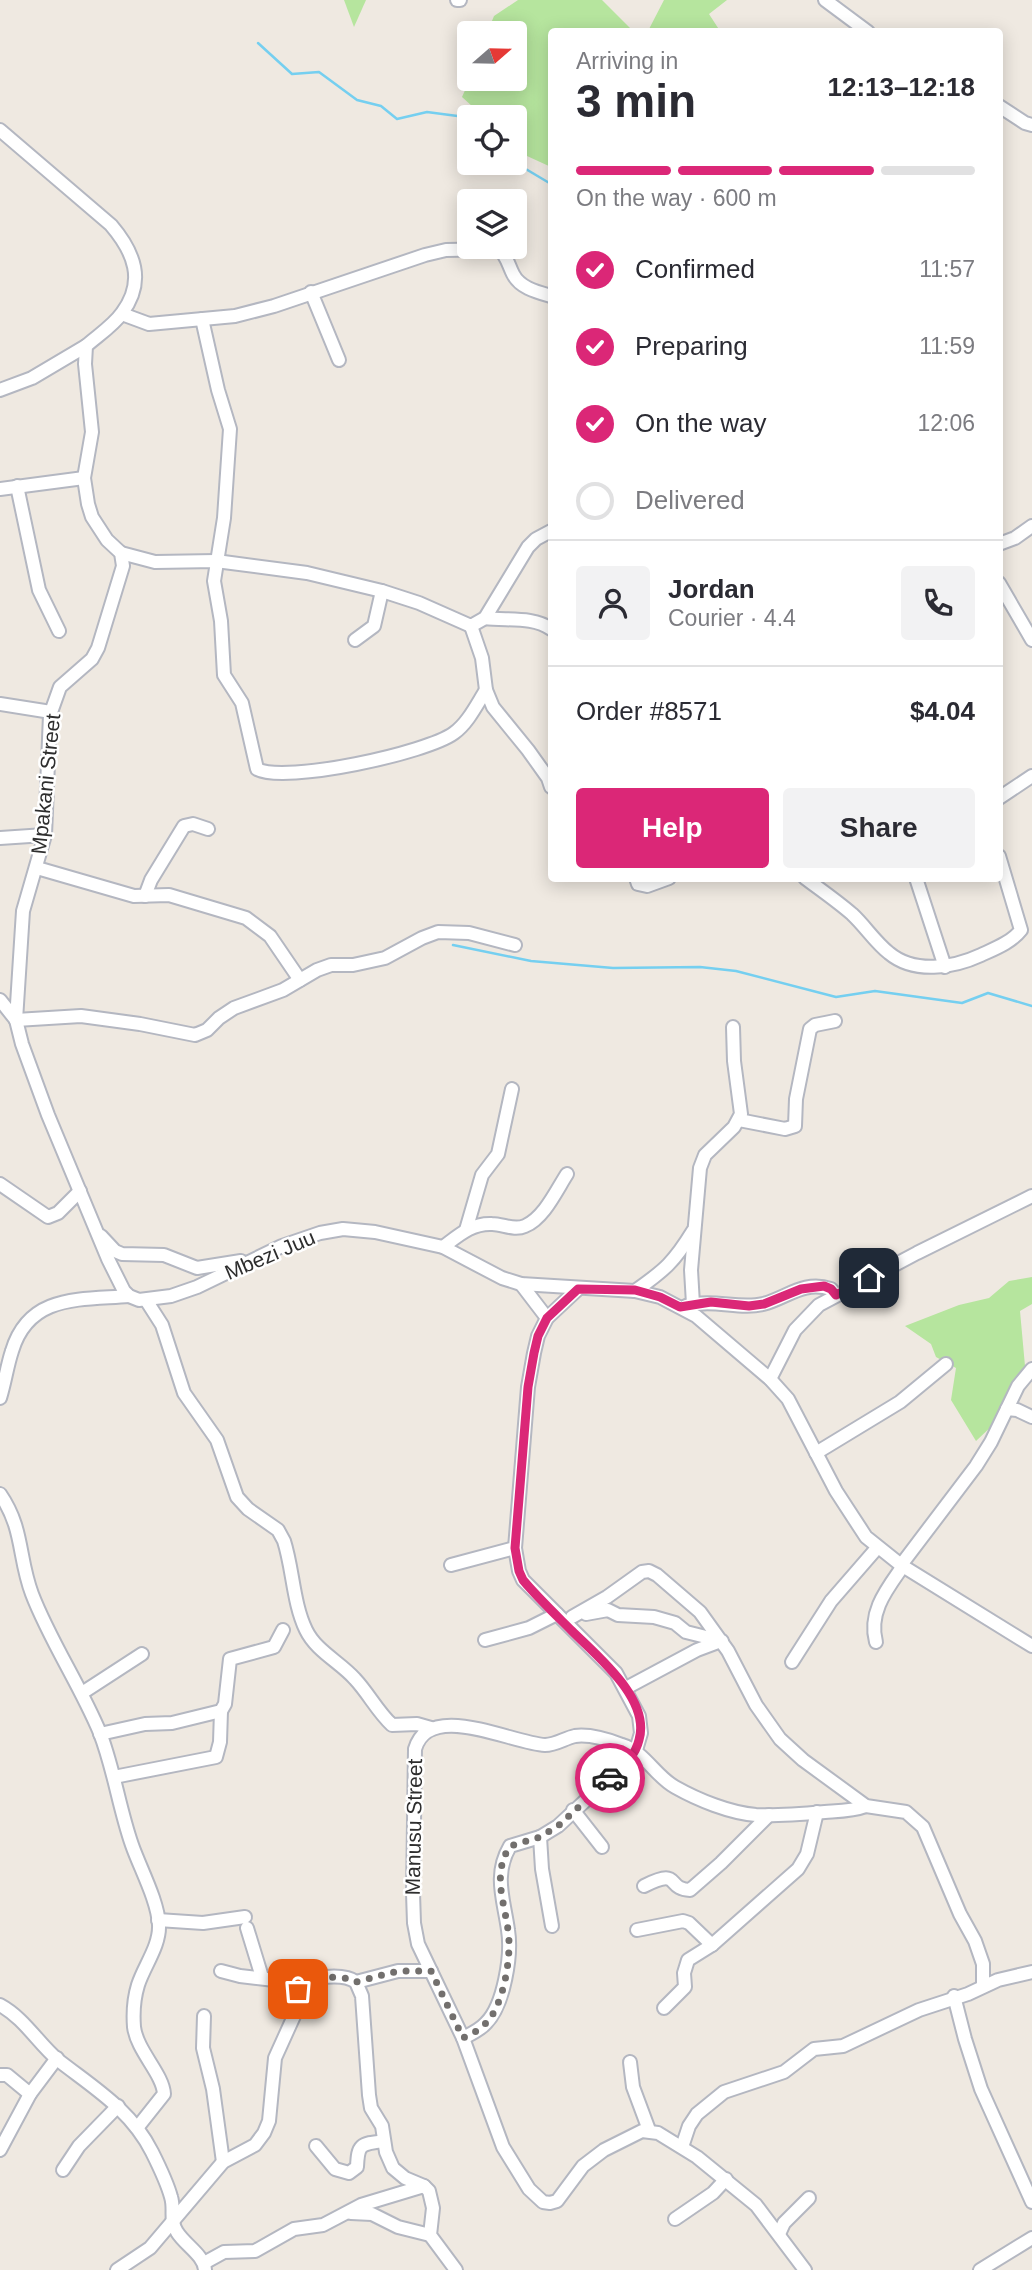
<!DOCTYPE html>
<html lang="en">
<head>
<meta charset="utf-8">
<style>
  body { margin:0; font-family:Arial,sans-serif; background:#f2f2f3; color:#2b2b33; height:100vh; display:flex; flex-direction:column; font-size:26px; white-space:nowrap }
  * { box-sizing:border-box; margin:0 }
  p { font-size:23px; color:#7c7c81 }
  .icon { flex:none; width:38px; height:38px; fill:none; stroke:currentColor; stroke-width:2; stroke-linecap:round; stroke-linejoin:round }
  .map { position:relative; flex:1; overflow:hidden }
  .details { position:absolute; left:548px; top:28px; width:455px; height:854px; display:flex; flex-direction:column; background:#fff; border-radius:7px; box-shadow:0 4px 18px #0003 }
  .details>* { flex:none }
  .needle { width:46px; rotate:70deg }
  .tools { position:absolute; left:457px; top:21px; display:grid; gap:14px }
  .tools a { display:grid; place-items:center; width:70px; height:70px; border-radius:7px; background:#fff; box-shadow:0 4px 18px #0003; font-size:35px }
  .pin { position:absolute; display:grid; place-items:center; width:60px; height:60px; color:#fff; margin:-30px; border-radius:14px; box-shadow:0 4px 10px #0006 }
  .courier { position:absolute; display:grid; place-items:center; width:70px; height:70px; margin:-35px; border:5px solid #db2777; border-radius:50%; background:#fff; color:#222; box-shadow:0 2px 9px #0007 }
  .headline em { font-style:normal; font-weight:700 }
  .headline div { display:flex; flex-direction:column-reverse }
  .headline { display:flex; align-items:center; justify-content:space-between; height:119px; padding:0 28px }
  h1 { font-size:46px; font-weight:700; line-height:52px }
  .bar { display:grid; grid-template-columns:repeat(4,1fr); gap:10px 7px; align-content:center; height:84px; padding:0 28px }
  .bar i { height:9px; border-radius:5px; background:#e1e1e2 }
  .bar .selected { background:#db2777 }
  .bar p { grid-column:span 4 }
  .line { display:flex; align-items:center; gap:18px; padding:0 28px; border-top:2px solid #e1e1e2 }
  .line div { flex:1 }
  .round { display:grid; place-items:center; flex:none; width:74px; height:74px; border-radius:7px; background:#f2f2f3 }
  ol { padding:0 28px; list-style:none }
  li { display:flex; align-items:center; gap:21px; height:77px }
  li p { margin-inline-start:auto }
  li .icon { padding:7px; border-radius:50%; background:#db2777; color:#fff; stroke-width:4 }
  li:last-child { color:#7c7c81 }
  li i { width:38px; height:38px; border:4px solid #e1e1e2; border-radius:50% }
  .button { display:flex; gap:14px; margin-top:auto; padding:14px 28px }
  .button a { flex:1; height:80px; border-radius:7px; background:#db2777; color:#fff; font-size:28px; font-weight:700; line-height:80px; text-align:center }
  .button a+a { background:#f2f2f3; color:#2b2b33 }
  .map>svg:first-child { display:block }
  .green { fill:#b6e59e }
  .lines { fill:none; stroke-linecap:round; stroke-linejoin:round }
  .stream { stroke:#75cff0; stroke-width:2.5 }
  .minor-casing { stroke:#b4b7c1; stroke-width:16 }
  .minor { stroke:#fff; stroke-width:12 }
  .done { stroke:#726f6d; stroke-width:7; stroke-dasharray:0 12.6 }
  .route { stroke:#db2777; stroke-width:9 }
  .labels { text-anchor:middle; stroke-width:5; stroke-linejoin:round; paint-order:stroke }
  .street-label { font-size:21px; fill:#2e2e2e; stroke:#fff }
</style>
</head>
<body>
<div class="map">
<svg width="1032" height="2270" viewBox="0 0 1032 2270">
  <rect width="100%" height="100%" fill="#efe9e1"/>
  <g class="green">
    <polygon points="344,0 366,0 354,27"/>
    <polygon points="518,0 602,0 633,31 551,32 551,167 527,156 515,144 514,117 484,117 462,97 470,79 514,79 514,33 487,33 494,16"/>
    <polygon points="664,0 727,0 709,14 720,31 648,31"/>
    <polygon points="1032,1277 1032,1304 1020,1311 1025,1366 995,1423 976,1441 951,1400 956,1368 936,1357 931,1344 905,1326 959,1305 989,1298 1009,1281"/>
  </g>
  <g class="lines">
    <g class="stream">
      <polyline points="258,43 292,74 319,72 357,100 381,106 397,119 427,112 465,117 469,121"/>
      <polyline points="514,162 551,184"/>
      <polyline points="453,945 531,961 613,968 700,967 736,971 836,997 875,991 962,1003 988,993 1032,1006"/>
    </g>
    <g class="minor-casing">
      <g id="minor">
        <polyline points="457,0 460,0"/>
        <polyline points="825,0 868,32"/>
        <polyline points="999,106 1025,123 1032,125"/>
        <path d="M 0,130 L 111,225 C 134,252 146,281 122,313 C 113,326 97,336 86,346 L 85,364 L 92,432 L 84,478 L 88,504 L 92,517 L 107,540 L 121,553 L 123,566 L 98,648 L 92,659 L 60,687 L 50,715 L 45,835 L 23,911 L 16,1020 L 22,1044 L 48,1115 L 108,1259 L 124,1291 L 129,1296 L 139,1300 L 171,1296 L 197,1287 L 282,1246 L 320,1233 L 343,1229 L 375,1232 L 443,1247 L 502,1278 L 521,1284 L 635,1291 L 660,1297 L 696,1316 L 770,1379 L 788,1399 L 836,1491 L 866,1537 L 901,1565 L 1032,1646"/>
        <polyline points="311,292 339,360"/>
        <path d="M 122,314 L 149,324 L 235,316 L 274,306 L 425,255 L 446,250 L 499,249 C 507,256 508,264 513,274 C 520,288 537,292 551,296"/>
        <path d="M 202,319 L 218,390 L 230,429 L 224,518 L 214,581 L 221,621 L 224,675 L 242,703 L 257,769 C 285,784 427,753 454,733 C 468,723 477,704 486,690"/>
        <polyline points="0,390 32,378 86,346"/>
        <polyline points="17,486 39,590 59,631"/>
        <polyline points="0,489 84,478"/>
        <polyline points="999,544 1015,538 1032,526"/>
        <polyline points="121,553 155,562 216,561 307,573 382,591 419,603 471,626 485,618 528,547 536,539 551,531"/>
        <polyline points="999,583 1032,640"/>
        <path d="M 485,618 C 506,621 533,616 551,629"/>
        <polyline points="471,626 482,658 486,690 493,707 528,750 548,778 551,787"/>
        <polyline points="355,640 374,626 382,591"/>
        <polyline points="0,704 51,712"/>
        <polyline points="999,798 1032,776"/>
        <polyline points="0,838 45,835"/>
        <polyline points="37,868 134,896 169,895 246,918 270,936 300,980"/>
        <polyline points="636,878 638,884 647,886 669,878"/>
        <path d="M 805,878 C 821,890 837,901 852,914 C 865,926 875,942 889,953 C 914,974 953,968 981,955 C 994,949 1012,942 1021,930 L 999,856"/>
        <polyline points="916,878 945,967"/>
        <polyline points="145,896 151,880 184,826 193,824 208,829"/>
        <polyline points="0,1000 16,1020"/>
        <polyline points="16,1020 81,1016 140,1024 195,1035 207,1030 219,1018 234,1008 283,990 317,970 331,965 353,965 385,958 422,938 438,932 469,933 515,945"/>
        <polyline points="739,1120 785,1129 795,1126 796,1099 810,1029 815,1025 835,1021"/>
        <polyline points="0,1184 48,1217 58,1213 80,1191"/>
        <polyline points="466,1230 482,1175 498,1154 512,1089"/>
        <polyline points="101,1236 115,1251 122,1254 164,1255 197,1268 241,1261"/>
        <path d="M 443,1247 C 458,1236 471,1223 492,1224 C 503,1224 514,1231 525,1226 C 544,1218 556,1191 567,1174"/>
        <polyline points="521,1284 547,1318"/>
        <path d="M 635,1291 C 665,1270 674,1262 693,1231"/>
        <path d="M 146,1300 L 162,1325 L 184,1393 L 217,1440 L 237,1497 L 248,1509 L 278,1530 L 284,1541 C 293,1569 293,1603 306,1630 C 316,1651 340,1662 355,1679 C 369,1694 377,1711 392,1725 L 417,1724 L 431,1728"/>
        <polyline points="693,1304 691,1270 700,1168 705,1155 734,1127 741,1114 734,1061 733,1027"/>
        <path d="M 686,1306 C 713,1298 739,1310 763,1304 C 787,1298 803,1280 831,1289 L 836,1295"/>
        <polyline points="770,1379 795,1330 819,1305 917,1253 1032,1196"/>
        <path d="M 0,1398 C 5,1382 7,1366 12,1351 C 29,1294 80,1300 129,1296"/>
        <polyline points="1007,1409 1017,1410 1032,1417"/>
        <polyline points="816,1453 900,1402 946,1364"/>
        <path d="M 0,1494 C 24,1529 18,1557 32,1594 C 50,1641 80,1685 100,1733 C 114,1769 119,1808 132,1845 C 140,1868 158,1901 159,1925 C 160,1946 144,1966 138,1985 C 134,1998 133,2014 134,2027 C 137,2051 163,2074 164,2094 L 137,2128"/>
        <polyline points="451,1565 515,1548"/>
        <polyline points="901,1565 976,1466 991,1442 1018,1386 1032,1369"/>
        <polyline points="586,1614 608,1610 618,1615 654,1617 675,1623 686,1632 722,1641"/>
        <polyline points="572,1617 607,1597 642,1572 649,1571 657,1575 700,1612 728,1651 756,1705 780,1739 803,1760 866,1806 906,1812 923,1827 960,1914 975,1941 983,1964 983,1986"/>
        <polyline points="485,1640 529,1628 557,1614"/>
        <path d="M 876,1642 C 868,1612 887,1589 903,1566"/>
        <polyline points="792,1662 831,1601 877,1548"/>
        <polyline points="626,1688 697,1650 721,1641"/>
        <polyline points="82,1693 142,1654"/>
        <polyline points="100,1734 145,1724 172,1723 221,1711 225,1704 230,1659 274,1647 283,1630"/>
        <polyline points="114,1777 216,1757 220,1742 221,1711"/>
        <polyline points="573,1810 602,1847"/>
        <polyline points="540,1837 542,1869 552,1926"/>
        <path d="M 644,1886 C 682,1867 665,1889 690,1890 L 721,1863 L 769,1815"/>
        <polyline points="158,1920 203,1923 245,1917"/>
        <polyline points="247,1928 262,1977"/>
        <polyline points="637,1930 683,1921 689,1923 712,1945"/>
        <polyline points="221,1971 240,1976 301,1983"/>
        <polyline points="356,1982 398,1971 431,1971"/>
        <polyline points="954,1996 965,2039 981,2089 1032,2202"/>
        <path d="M 0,2005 C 24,2018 38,2043 58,2060 C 94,2088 131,2110 152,2152 C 159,2166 167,2182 171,2197 C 175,2209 169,2220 177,2232 C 185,2245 204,2255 205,2270"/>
        <polyline points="664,2008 685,1987 684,1973 688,1960 712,1945 798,1869 807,1854 817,1812"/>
        <polyline points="204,2016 203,2048 213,2089 223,2162"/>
        <path d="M 463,2038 C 471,2034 480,2030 486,2023 C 504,2005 512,1955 508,1930 C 504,1900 493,1875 510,1846 L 540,1837 L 558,1826 L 626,1763 L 636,1750 L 641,1733 L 639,1716 L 616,1673 L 523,1580 L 519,1571 L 515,1548 L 528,1387 L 534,1353 L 538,1336 L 547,1318 L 578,1289"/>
        <polyline points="630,2062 633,2087 649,2130"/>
        <polyline points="0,2075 7,2075 30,2094"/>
        <path d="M 316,2146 L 335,2169 L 349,2173 L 357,2167 C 358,2144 360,2144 384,2141"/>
        <polyline points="682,2147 689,2126 697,2114 724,2092 784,2072 814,2049 843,2046 919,2010 968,1994 998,1980 1032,1972"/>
        <polyline points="0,2150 30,2094 57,2058"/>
        <polyline points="63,2170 79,2146 118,2106"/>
        <polyline points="351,2213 372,2214 398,2227 430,2235"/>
        <polyline points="675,2219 713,2193 726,2179"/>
        <polyline points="779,2234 784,2223 809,2198"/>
        <polyline points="204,2263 224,2252 255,2251 294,2229 323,2225 361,2205 424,2186"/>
        <path d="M 117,2270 L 150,2248 L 223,2162 L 255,2145 L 264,2133 L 269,2121 L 275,2058 L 294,2016 L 299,1986 C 309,1976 344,1973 356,1982 L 362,1996 L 369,2095 L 371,2108 L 382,2126 L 386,2152 L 393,2168 L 405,2178 L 424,2186 L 429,2191 L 433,2208 L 430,2235 L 456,2270"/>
        <path d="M 805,2270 L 756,2205 L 697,2157 L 658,2133 L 642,2131 L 604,2150 L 583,2166 L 557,2201 L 550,2203 L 543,2202 L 529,2189 L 503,2147 L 463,2038 L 418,1944 L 414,1923 L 413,1893 L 415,1749 C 429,1700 511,1743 545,1745 C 556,1745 565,1738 575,1736 C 590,1734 609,1740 622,1745 C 645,1752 655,1776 675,1787 C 698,1800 730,1813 756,1815 C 778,1816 802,1814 825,1812 C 839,1811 853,1811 866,1806"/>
        <polyline points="980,2270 1032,2238"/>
      </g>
    </g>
    <use href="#minor" class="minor"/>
  </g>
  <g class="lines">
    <path class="done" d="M 298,1989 C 305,1976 344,1974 356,1982 L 398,1971 L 431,1971 L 463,2038 C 471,2034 480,2030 486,2023 C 504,2005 512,1955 508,1930 C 504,1900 492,1874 510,1846 L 540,1837 L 558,1826 L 610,1778"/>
    <path class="route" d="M 610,1778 C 622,1767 635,1757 639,1740 C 651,1699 597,1656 572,1631 C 555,1614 538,1598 523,1580 L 519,1571 L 515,1548 L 528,1387 L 534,1353 L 538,1336 L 547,1318 L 578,1289 L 635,1290 L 660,1297 L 680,1307 L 711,1302 L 749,1306 L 764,1304 L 801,1289 L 824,1286 L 831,1289 L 836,1295 L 869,1278"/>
  </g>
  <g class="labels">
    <g class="street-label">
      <text transform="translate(46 784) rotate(-84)" y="7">Mpakani Street</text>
      <text transform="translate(270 1255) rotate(-23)" y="7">Mbezi Juu</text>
      <text transform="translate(414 1827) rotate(-89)" y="7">Manusu Street</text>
    </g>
  </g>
</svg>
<div class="tools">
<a><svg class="needle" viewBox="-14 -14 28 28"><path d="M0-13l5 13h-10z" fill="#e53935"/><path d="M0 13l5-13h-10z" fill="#7c7c81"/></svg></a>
<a><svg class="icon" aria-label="locate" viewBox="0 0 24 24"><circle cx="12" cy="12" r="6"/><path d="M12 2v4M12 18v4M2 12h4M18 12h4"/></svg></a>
<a><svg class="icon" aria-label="layers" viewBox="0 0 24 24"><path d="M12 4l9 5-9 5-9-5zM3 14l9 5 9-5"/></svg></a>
</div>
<div class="pin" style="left:298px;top:1989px;background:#ea580c"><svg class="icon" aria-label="bag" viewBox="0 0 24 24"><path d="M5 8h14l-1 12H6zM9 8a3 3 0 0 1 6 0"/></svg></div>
<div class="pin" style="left:869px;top:1278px;background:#1f2937"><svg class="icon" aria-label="home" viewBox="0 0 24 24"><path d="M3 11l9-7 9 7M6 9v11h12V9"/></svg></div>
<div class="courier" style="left:610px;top:1778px"><svg class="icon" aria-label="car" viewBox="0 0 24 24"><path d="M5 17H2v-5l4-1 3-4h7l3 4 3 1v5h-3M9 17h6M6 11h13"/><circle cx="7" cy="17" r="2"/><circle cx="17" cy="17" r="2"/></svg></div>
<section class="details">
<div class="headline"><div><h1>3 min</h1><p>Arriving in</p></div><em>12:13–12:18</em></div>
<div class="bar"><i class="selected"></i><i class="selected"></i><i class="selected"></i><i></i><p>On the way · 600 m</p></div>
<ol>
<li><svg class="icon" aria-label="check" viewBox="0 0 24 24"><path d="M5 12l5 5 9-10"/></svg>Confirmed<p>11:57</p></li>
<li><svg class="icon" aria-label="check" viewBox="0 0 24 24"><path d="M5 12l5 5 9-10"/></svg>Preparing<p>11:59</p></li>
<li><svg class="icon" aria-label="check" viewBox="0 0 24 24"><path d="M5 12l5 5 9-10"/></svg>On the way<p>12:06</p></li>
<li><i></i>Delivered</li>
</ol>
<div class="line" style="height:126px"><a class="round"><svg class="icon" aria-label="person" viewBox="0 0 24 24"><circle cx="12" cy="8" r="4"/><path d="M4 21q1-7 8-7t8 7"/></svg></a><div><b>Jordan</b><p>Courier · 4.4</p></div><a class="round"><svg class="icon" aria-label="phone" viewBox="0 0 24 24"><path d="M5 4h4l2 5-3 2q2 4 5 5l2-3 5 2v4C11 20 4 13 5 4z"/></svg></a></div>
<div class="line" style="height:91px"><div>Order #8571</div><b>$4.04</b></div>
<div class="button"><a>Help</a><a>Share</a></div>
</section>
</div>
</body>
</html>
